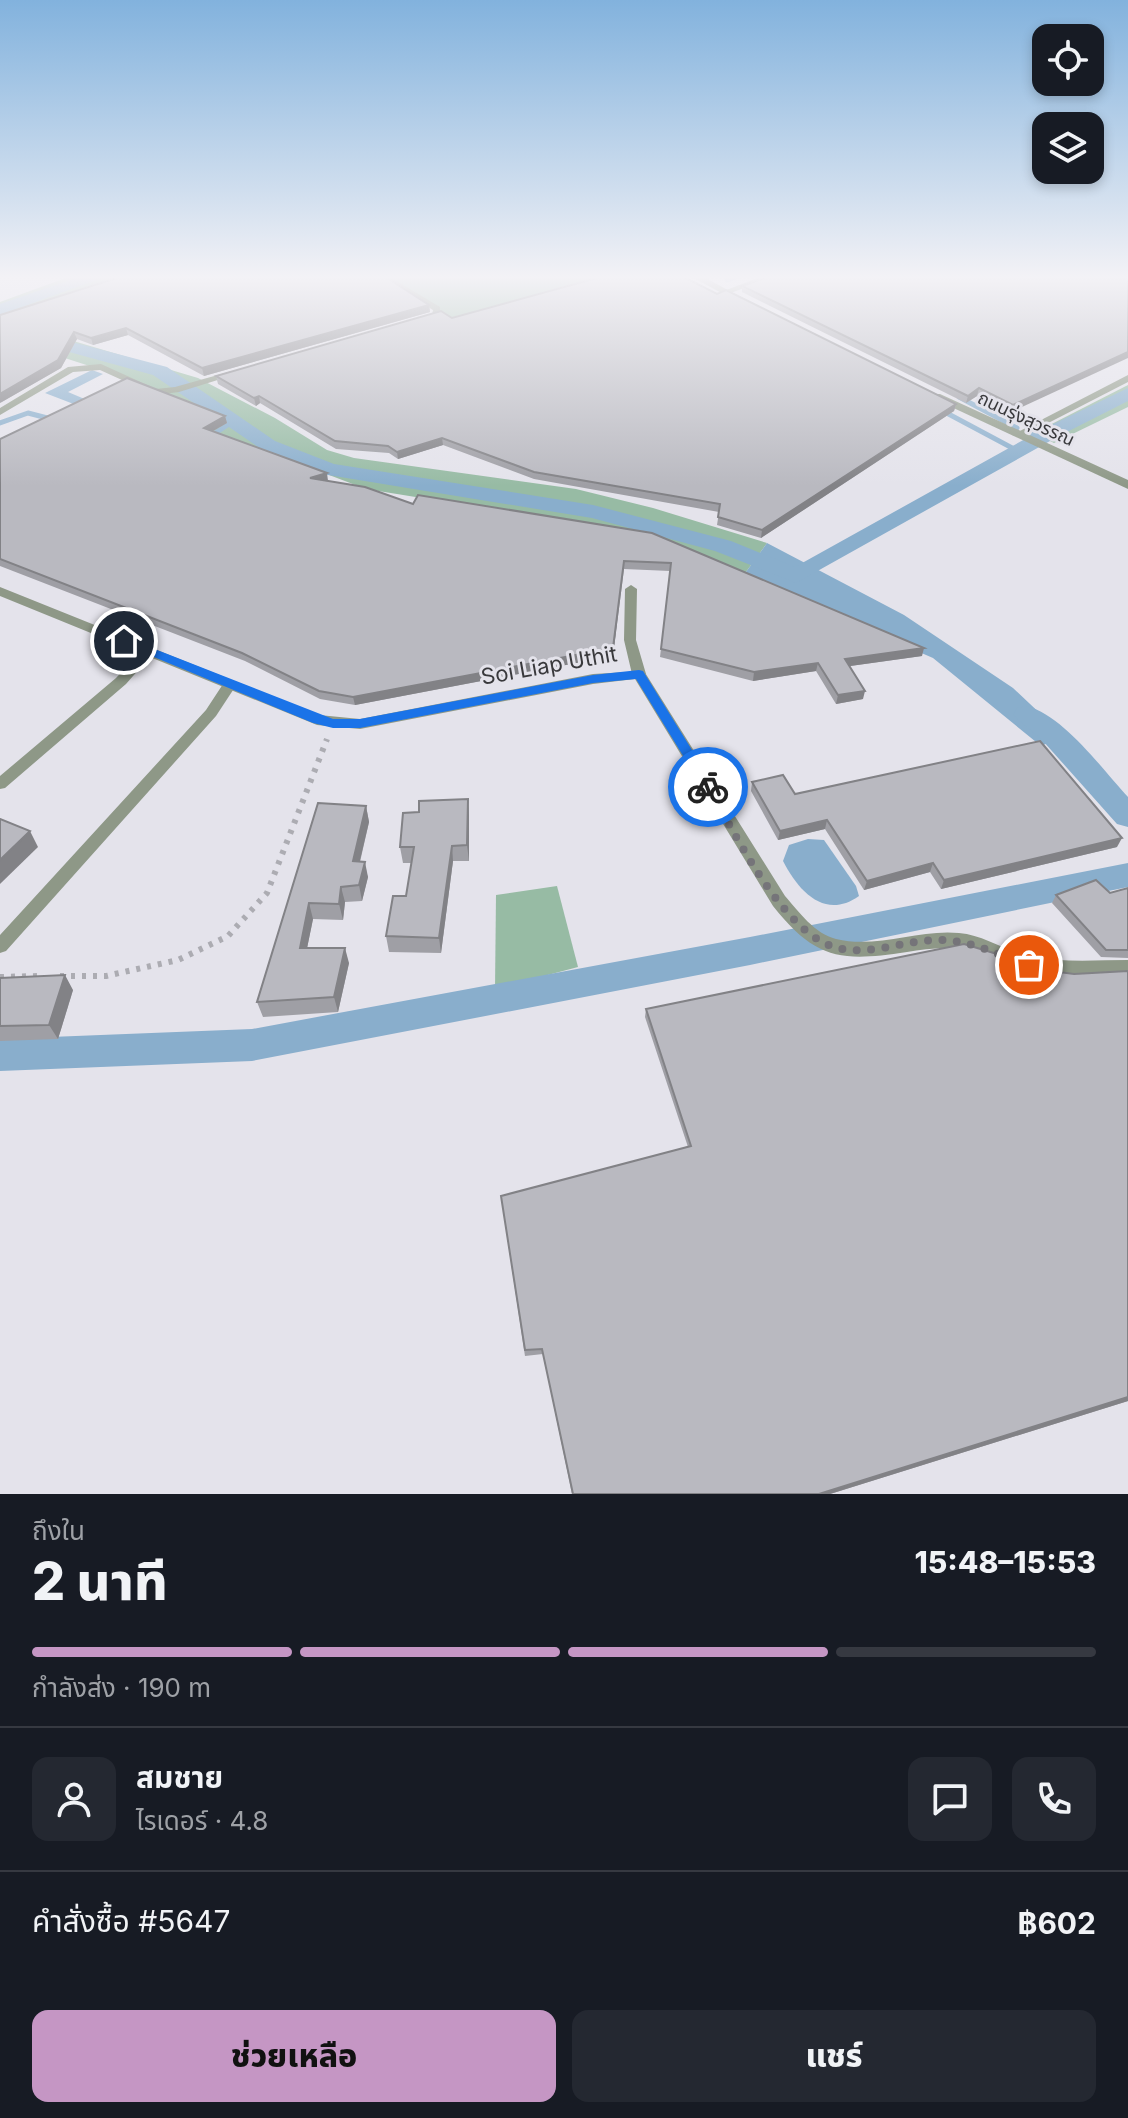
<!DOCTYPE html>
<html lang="th">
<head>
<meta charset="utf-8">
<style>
  body { margin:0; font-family:Inter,"Noto Sans Thai",sans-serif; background:#242831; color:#f1f3f6; height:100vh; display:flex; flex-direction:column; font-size:30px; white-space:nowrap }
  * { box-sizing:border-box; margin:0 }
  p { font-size:26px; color:#9ea1a6 }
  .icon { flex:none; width:44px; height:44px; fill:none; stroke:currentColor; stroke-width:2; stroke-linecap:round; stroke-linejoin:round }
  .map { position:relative; height:1494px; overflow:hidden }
  .panel { display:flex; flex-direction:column; background:#171b24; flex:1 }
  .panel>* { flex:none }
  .controls { position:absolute; left:1032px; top:24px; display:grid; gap:16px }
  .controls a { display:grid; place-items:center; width:72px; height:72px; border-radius:16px; background:#171b24; box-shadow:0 4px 12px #0003; font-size:40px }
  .pin { position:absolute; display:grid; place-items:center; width:68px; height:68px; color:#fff; margin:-34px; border:4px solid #fff; border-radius:50%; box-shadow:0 2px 8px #0007 }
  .courier { position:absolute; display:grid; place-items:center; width:80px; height:80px; margin:-40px; border:6px solid #1a73e8; border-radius:50%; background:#fff; color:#222; box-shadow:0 2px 10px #0007 }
  .headline em { font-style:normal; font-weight:800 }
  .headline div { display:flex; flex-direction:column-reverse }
  .headline { display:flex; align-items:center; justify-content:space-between; height:136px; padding:0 32px }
  h1 { font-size:52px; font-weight:800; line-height:60px }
  .bar { display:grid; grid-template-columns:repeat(4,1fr); gap:12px 8px; align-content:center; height:96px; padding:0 32px }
  .bar i { height:10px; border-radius:6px; background:#363941 }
  .bar .current { background:#c596c4 }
  .bar p { grid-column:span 4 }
  .line { display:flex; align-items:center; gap:20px; padding:0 32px; border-top:2px solid #363941 }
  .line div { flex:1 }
  .round { display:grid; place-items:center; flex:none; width:84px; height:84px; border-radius:16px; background:#242831 }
  .cta { display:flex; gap:16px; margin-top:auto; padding:16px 32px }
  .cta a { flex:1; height:92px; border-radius:16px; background:#c596c4; color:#111; font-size:32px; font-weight:800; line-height:92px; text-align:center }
  .cta a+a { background:#242831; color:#f1f3f6 }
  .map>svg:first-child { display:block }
  .green { fill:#97bba4 }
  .water { fill:#89aecc }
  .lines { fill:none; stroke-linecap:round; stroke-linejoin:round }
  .stream { stroke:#89aecc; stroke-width:5 }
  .canal { fill:#89aecc; fill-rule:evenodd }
  .path { stroke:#acacb2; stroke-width:6; stroke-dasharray:4 7; stroke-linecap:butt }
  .service { fill:#8e9887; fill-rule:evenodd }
  .minor { fill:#8e9887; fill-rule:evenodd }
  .wall { fill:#9f9fa5 }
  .shaded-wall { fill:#828286 }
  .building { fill:#b9b9c0; stroke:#828286; stroke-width:2 }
  .route { fill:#1a73e8 }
  .done { stroke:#757479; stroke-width:8; stroke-dasharray:0 14.4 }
  .labels { text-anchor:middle; stroke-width:6; stroke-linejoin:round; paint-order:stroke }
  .far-street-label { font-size:18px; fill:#39393c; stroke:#e4e3eb }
  .street-label { font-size:22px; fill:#39393c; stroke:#e4e3eb }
</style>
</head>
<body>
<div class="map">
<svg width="1128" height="1494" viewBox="0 0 1128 1494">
  <rect width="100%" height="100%" fill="#e4e3eb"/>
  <g class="green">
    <polygon points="71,276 137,276 23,326 198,378 275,418 327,450 354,458 576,489 653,508 767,543 743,576 564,521 366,489 216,432 173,396 142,383 0,337 0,302"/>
    <polygon points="387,276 615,276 450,318"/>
    <polygon points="1128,385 1128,407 1054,443 1034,433"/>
    <polygon points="557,886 578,967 495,989 496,895"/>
  </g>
  <g class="water">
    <polygon points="92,370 103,374 68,392 94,403 84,408 45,393"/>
    <polygon points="767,543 904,615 1013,688 1064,736 1041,746 933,658 743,576"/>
    <path d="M 808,839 L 824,840 L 856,886 L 859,896 C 825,920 799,892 783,861 L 789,845 Z"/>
  </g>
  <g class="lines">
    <g class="stream">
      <polyline points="727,280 739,276"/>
      <polyline points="959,397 1017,428"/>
      <polyline points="941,410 1018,451"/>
      <polyline points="0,423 28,413 55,420"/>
      <polyline points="1032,434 1041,438"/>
      <polyline points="208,438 232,422"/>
    </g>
    <g class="canal">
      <polygon points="82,276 107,276 0,315 0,304"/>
      <polygon points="0,323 167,367 275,441 334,464 593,505 731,541 795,567 1045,428 1128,388 1128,401 1059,436 796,583 715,551 592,518 322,474 261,449 153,375 0,333"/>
      <path d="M 1027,706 C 1064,716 1102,769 1128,797 L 1128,827 L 1117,824 L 1043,741 L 1013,715 L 1017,708 Z"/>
      <polygon points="1128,863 1128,887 750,965 252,1061 0,1071 0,1039 252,1029 750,937"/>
    </g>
    <g class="path">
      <polyline points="60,976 106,976 178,960 228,936 267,893 327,739"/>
      <polyline points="0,977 38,976"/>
    </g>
    <g class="service">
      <polygon points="378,276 388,276 440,307 440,316 425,323 419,323 419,319 432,315 433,310"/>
      <polygon points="763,276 776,276 728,294 721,292"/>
      <polygon points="101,364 156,389 175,387 232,371 237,374 179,392 155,395 100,370 73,372 0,415 0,408 68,367"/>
      <polygon points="1128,375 1128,382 1021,437 1012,435"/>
      <polygon points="631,585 637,589 636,640 646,674 639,678 632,674 624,640 625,589"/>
      <polygon points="149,647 155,651 126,684 5,788 0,789 0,776 116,678 144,648"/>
      <polygon points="230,680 237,684 216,716 6,951 0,953 0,935 206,710 225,681"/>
    </g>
    <g class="minor">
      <polygon points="690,276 702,276 748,301 740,303"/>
      <polygon points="932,394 940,394 1128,480 1128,489 932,398"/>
      <path d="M 0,587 L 319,715 L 360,719 L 593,674 L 644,671 L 785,896 C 799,912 815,934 836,939 C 877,949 918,929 959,933 C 984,935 1005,951 1029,956 C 1062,963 1095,960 1128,960 L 1128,976 C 1094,976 1057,981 1024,971 C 1003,965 983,952 961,949 C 943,947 924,949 907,952 C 841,962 816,960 773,906 L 635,679 L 593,684 L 360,729 L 317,725 L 0,596 Z"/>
    </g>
  </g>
  <g class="wall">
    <polygon points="123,276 429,305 430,312 204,376 128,335 93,345 77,339 61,368 0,403"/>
    <polygon points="1128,276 1011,412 977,396 966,403 742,292 742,286"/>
    <polygon points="717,294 956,404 954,411 761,538 717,525 719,512 534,479 443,445 398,459 389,453 336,449 260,403 256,406 218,384 216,376 452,318"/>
    <polygon points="225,416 227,423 213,431 328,481 413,504 652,533 922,656 850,666 863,699 836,704 816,671 753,681 660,657 670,571 624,569 613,656 355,705 320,699 245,661 0,566 0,439"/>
    <polygon points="752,782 795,794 1117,847 941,889 930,872 864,890 825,829 778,840 751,791"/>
    <polygon points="468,799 469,815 469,861 453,861 441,953 389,952 386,936 406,896 411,863 403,863 400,847"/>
    <polygon points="318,803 366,806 369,822 360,862 368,877 362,901 345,902 343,920 313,919 307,948 349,963 338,1012 263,1017 257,1002"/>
    <polygon points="1128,888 1128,958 1101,957 1052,903 1056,895 1110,893"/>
    <polygon points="0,978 73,990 58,1039 0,1041"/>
    <polygon points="646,1009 1128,1401 830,1494 572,1494 543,1354 525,1356 501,1196 688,1147 645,1017"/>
  </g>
  <g class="shaded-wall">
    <polygon points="429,305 430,312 204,376 202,368"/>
    <polygon points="126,328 128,335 93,345 91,338"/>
    <polygon points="74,332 77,339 61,368 0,403 0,394"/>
    <polygon points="1128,352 1128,358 1011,412 1013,405"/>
    <polygon points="979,388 977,396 966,403 968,396"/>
    <polygon points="259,396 260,403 256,406 254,398"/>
    <polygon points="956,404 954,411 761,538 762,530"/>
    <polygon points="225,416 227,423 206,435 204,428"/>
    <polygon points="442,438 443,445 398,459 397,452"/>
    <polygon points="327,473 328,481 310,478"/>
    <polygon points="624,561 613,656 355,705 353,697"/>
    <polygon points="924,648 922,656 843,667 845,659"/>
    <polygon points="818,663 816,671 753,681 754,672"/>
    <polygon points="865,691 863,699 836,704 838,695"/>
    <polygon points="468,799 469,815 469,861 467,845"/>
    <polygon points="366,806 369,822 356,877 353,861"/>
    <polygon points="827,820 825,829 778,840 780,831"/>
    <polygon points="30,831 38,847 0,884 0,860"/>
    <polygon points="1122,838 1117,847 941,889 944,880"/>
    <polygon points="452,846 453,861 441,953 439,938"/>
    <polygon points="365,862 368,877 362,901 359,885"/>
    <polygon points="933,863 930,872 864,890 867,881"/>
    <polygon points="341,887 345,902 343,920 339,904"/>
    <polygon points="309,903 313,919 304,963 300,948"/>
    <polygon points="345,948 349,963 338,1012 334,997"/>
    <polygon points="65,975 73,990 58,1039 49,1025"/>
    <polygon points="1128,1397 1128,1401 830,1494 819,1494"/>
  </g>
  <g class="building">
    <polygon points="123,276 384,276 429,305 202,368 126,328 91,338 74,332 58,360 0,394 0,315"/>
    <polygon points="604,276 682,276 717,294 726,290 956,404 762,530 718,517 720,504 534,472 442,438 397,452 388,446 335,441 259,396 254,398 216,376 441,311 452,318"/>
    <polygon points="770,276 1128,276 1128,352 1013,405 979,388 968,396 742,286"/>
    <polygon points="127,378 225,416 204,428 327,473 310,478 365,487 413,504 418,495 652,533 924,648 845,659 865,691 838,695 818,663 754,672 661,649 671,563 624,561 613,648 353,697 319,691 242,653 0,559 0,439"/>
    <polygon points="1040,741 1122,838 944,880 933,863 867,881 827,820 780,831 752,782 783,775 795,794"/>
    <polygon points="468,799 467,845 452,846 439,938 386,936 393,896 406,896 414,847 400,847 403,813 419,812 419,801"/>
    <polygon points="318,803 366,806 353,861 365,862 359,885 341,887 339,904 309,903 300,948 345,948 334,997 257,1002"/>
    <polygon points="0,819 30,831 0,860"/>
    <polygon points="1096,880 1110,893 1128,888 1128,950 1106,950 1056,895"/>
    <polygon points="964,944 997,954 1025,975 1044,970 1074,974 1128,971 1128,1397 819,1494 573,1494 542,1349 525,1350 501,1196 691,1146 646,1009"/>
    <polygon points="65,975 49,1025 0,1026 0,978"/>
  </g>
  <linearGradient id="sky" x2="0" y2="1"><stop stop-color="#82b2dd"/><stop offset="0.57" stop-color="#f3f2f6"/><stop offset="1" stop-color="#f3f2f6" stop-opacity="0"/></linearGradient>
  <rect width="1128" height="486" fill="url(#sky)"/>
  <polygon class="route" points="124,637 333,719 360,719 593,675 639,670 643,671 715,787 713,790 704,790 636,679 593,683 360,728 333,728 313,723 120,643 118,641"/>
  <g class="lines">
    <path class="done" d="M 708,787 C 735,833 780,927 831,946 C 863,958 902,941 935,940 C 971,939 996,955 1029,965"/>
  </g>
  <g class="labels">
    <g class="far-street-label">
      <text transform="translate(1026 419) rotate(25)" y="6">ถนนรุ่งสุวรรณ</text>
    </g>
    <g class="street-label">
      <text transform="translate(549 665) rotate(-10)" y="8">Soi Liap Uthit</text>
    </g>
  </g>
</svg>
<div class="controls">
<a><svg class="icon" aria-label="locate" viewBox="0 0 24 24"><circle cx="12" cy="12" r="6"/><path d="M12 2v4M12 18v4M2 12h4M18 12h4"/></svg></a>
<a><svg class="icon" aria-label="layers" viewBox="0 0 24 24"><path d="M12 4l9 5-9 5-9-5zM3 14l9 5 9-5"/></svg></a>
</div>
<div class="pin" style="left:1029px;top:965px;background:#ea580c"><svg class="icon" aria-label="bag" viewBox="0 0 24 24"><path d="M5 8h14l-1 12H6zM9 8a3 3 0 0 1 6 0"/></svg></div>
<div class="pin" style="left:124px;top:641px;background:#1f2937"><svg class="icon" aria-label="home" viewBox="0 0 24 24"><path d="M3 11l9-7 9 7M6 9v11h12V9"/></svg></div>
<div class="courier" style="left:708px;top:787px"><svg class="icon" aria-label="bike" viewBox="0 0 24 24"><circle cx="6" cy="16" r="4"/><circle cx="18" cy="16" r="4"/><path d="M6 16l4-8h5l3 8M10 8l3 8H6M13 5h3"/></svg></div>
</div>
<section class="panel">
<div class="headline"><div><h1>2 นาที</h1><p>ถึงใน</p></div><em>15:48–15:53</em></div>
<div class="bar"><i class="current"></i><i class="current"></i><i class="current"></i><i></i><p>กำลังส่ง · 190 m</p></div>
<div class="line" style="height:144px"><a class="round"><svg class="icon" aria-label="person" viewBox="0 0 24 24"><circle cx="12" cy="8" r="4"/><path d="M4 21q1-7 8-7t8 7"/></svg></a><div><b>สมชาย</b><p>ไรเดอร์ · 4.8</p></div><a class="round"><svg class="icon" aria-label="chat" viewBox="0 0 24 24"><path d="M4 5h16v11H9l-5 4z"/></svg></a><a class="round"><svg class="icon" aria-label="phone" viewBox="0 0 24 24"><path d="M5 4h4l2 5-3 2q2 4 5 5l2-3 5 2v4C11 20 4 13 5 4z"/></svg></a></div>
<div class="line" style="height:104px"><div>คำสั่งซื้อ #5647</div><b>฿602</b></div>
<div class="cta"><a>ช่วยเหลือ</a><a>แชร์</a></div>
</section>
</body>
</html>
